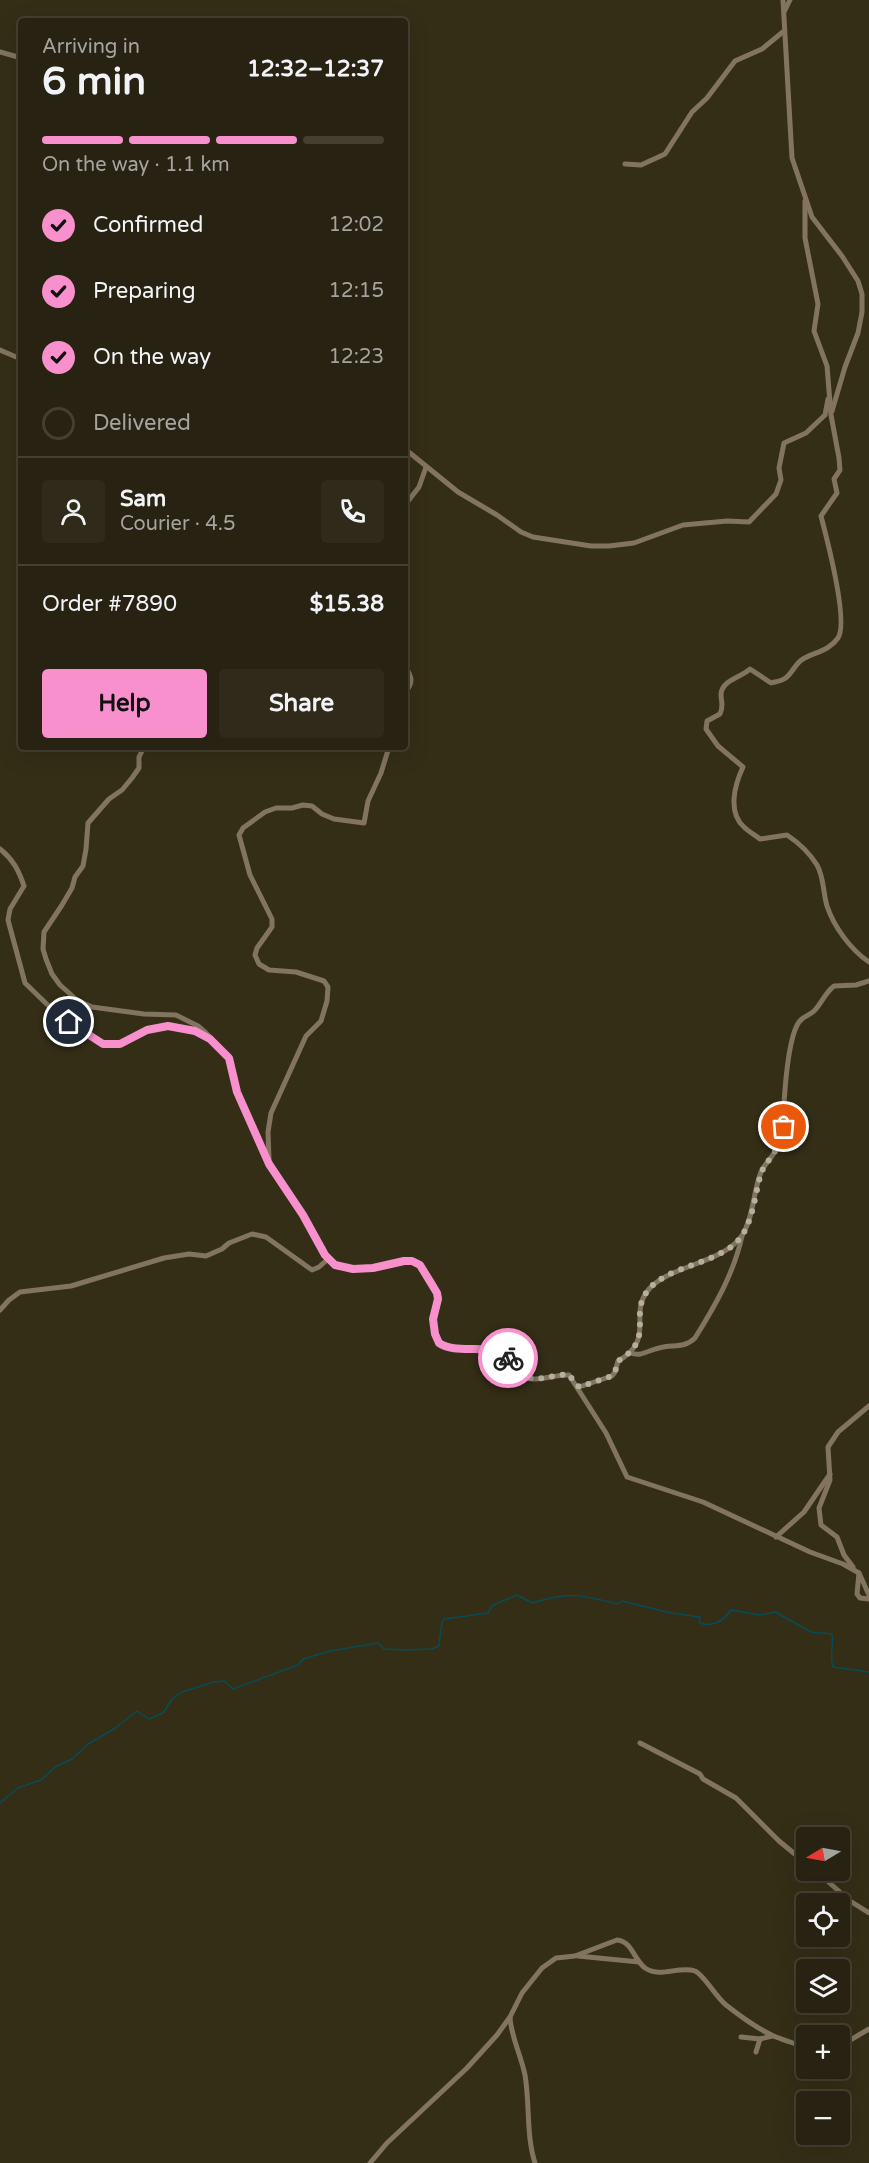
<!DOCTYPE html>
<html lang="en">
<head>
<meta charset="utf-8">
<style>
  body { margin:0; font-family:"Varela Round",sans-serif; background:#2f2a1a; color:#f1f3f6; height:100vh; display:flex; flex-direction:column; font-size:22px; white-space:nowrap }
  * { box-sizing:border-box; margin:0 }
  p { font-size:20px; color:#a4a49f }
  .icon { flex:none; width:33px; height:33px; fill:none; stroke:currentColor; stroke-width:2; stroke-linecap:round; stroke-linejoin:round }
  .map { position:relative; flex:1; overflow:hidden }
  .details { position:absolute; left:18px; top:18px; width:390px; height:732px; display:flex; flex-direction:column; background:#272211; border-radius:6px; box-shadow:0 6px 24px #0002,0 0 0 2px #433f31 }
  .details>* { flex:none }
  .needle { width:39px; rotate:260deg }
  .controls { position:absolute; left:796px; top:1827px; display:grid; gap:12px }
  .controls a { display:grid; place-items:center; width:54px; height:54px; border-radius:6px; background:#272211; box-shadow:0 6px 24px #0002,0 0 0 2px #433f31; font-size:30px }
  .pin { position:absolute; display:grid; place-items:center; width:51px; height:51px; color:#fff; margin:-26px; border:3px solid #fff; border-radius:50%; box-shadow:0 2px 6px #0007 }
  .courier { position:absolute; display:grid; place-items:center; width:60px; height:60px; margin:-30px; border:4px solid #f890cd; border-radius:50%; background:#fff; color:#222; box-shadow:0 2px 8px #0007 }
  .summary em { font-style:normal; font-weight:700 }
  .summary div { display:flex; flex-direction:column-reverse }
  .summary { display:flex; align-items:center; justify-content:space-between; height:102px; padding:0 24px }
  h1 { font-size:39px; font-weight:700; line-height:45px }
  .bar { display:grid; grid-template-columns:repeat(4,1fr); gap:9px 6px; align-content:center; height:72px; padding:0 24px }
  .bar i { height:8px; border-radius:4px; background:#433f31 }
  .bar .active { background:#f890cd }
  .bar p { grid-column:span 4 }
  .line { display:flex; align-items:center; gap:15px; padding:0 24px; border-top:2px solid #433f31 }
  .line div { flex:1 }
  .round { display:grid; place-items:center; flex:none; width:63px; height:63px; border-radius:6px; background:#2f2a1a }
  ol { padding:0 24px; list-style:none }
  li { display:flex; align-items:center; gap:18px; height:66px }
  li p { margin-inline-start:auto }
  li .icon { padding:6px; border-radius:50%; background:#f890cd; color:#111; stroke-width:4 }
  li:last-child { color:#a4a49f }
  li i { width:33px; height:33px; border:3px solid #433f31; border-radius:50% }
  .primary-button { display:flex; gap:12px; margin-top:auto; padding:12px 24px }
  .primary-button a { flex:1; height:69px; border-radius:6px; background:#f890cd; color:#111; font-size:24px; font-weight:700; line-height:69px; text-align:center }
  .primary-button a+a { background:#2f2a1a; color:#f1f3f6 }
  .map>svg:first-child { display:block }
  .lines { fill:none; stroke-linecap:round; stroke-linejoin:round }
  .stream { stroke:#064c58; stroke-width:1.5 }
  .minor { stroke:#83745f; stroke-width:5 }
  .done { stroke:#b4af9e; stroke-width:6; stroke-dasharray:0 10.8 }
  .route { stroke:#f890cd; stroke-width:8 }
</style>
</head>
<body>
<div class="map">
<svg width="869" height="2163" viewBox="0 0 869 2163">
  <rect width="100%" height="100%" fill="#342e17"/>
  <g class="lines">
    <path class="stream" d="M 0,1803 L 18,1788 L 41,1780 L 55,1767 L 72,1759 L 88,1744 L 114,1729 L 137,1711 L 149,1719 L 163,1713 L 172,1699 L 182,1692 L 214,1682 L 224,1681 L 233,1689 L 298,1665 L 303,1659 L 330,1651 L 378,1643 L 384,1649 L 405,1650 L 432,1649 L 439,1646 L 442,1621 L 445,1619 L 488,1613 L 493,1605 L 517,1595 L 532,1603 C 570,1592 579,1594 617,1604 L 622,1601 L 671,1613 L 700,1617 L 699,1622 C 710,1629 725,1620 731,1610 L 760,1615 L 775,1612 L 811,1632 L 832,1634 C 834,1646 829,1655 833,1667 L 869,1672"/>
    <g class="minor">
      <polyline points="783,0 792,158 812,217 842,256 858,281 862,294 862,312 858,333 845,367 832,411"/>
      <polyline points="784,12 790,0"/>
      <polyline points="0,52 18,57 21,60"/>
      <polyline points="625,164 641,165 665,154 692,112 707,98 735,61 762,49 784,31"/>
      <path d="M 805,201 L 805,238 L 818,304 L 814,331 L 827,366 L 831,415 L 839,458 L 840,470 L 834,479 L 837,493 L 821,516 C 827,539 849,621 838,638 C 829,651 815,652 803,659 C 795,663 792,675 784,679 C 781,681 774,682 771,683 L 750,669 C 742,677 722,680 721,694 C 721,702 724,706 720,714 L 707,721 L 706,729 L 718,746 L 743,767 C 735,784 727,812 744,827 C 749,832 755,835 760,839 L 787,835 C 799,843 809,852 817,865 C 824,877 823,893 827,906 C 834,927 851,950 869,962"/>
      <polyline points="0,350 21,359"/>
      <polyline points="405,449 458,492 497,515 521,532 533,537 591,546 609,546 634,543 683,525 727,521 749,522 776,494 781,480 779,468 784,443 806,433 825,415 828,399"/>
      <polyline points="405,505 419,487 426,467"/>
      <path d="M 405,666 C 412,677 414,682 405,693"/>
      <polyline points="144,747 139,757 139,768 132,778 122,790 109,799 88,823 86,849 83,866 75,877 72,888 62,905 44,932 43,949 46,959 52,974 60,985 77,1000 92,1007 144,1014 176,1015 198,1026 206,1033 229,1058 237,1092 269,1164 303,1215 328,1259"/>
      <path d="M 0,849 C 13,859 19,871 24,886 L 10,909 L 8,920 L 25,983 L 56,1013 L 103,1044 L 120,1044 L 147,1030 L 168,1026 L 195,1031 L 206,1037"/>
      <polyline points="269,1159 268,1132 271,1113 306,1036 321,1021 327,1001 328,987 324,981 296,972 269,970 259,964 255,955 257,948 272,927 272,919 250,875 239,835 243,828 265,812 276,808 292,808 303,805 312,806 322,814 334,819 364,823 368,801 381,773 389,747"/>
      <path d="M 0,1310 L 9,1300 L 20,1292 L 71,1286 L 164,1258 L 189,1254 L 206,1256 L 222,1249 L 229,1243 L 252,1234 L 266,1237 L 312,1270 L 319,1267 L 328,1259 C 360,1285 403,1248 421,1267 C 428,1275 438,1288 438,1299 C 437,1315 424,1341 449,1348 C 464,1347 499,1348 508,1358 C 513,1364 515,1374 522,1377 C 537,1383 554,1374 569,1375 L 606,1433 L 627,1477 L 703,1502 L 810,1552 L 843,1564 L 859,1573 L 869,1595"/>
      <path d="M 631,1353 C 641,1357 649,1350 659,1348 C 672,1344 684,1349 695,1338 C 715,1306 734,1273 742,1236"/>
      <path d="M 579,1387 L 612,1376 L 615,1372 L 618,1361 C 655,1340 630,1316 646,1293 C 664,1265 724,1265 743,1234 C 754,1215 753,1192 761,1172 C 764,1165 770,1160 774,1153 C 779,1145 780,1135 785,1128 L 783,1122 C 784,1100 787,1039 799,1022 C 803,1016 809,1016 814,1011 C 821,1004 825,993 834,986 L 856,985 L 869,981"/>
      <polyline points="776,1537 804,1512 830,1474"/>
      <polyline points="853,1567 844,1555 837,1537 821,1525 819,1508 830,1480 828,1447 838,1432 869,1406"/>
      <polyline points="859,1573 857,1594 860,1598 869,1599"/>
      <polyline points="640,1743 700,1774 703,1779 736,1798 779,1841 807,1864"/>
      <polyline points="815,1870 850,1901 869,1913"/>
      <polyline points="578,1956 639,1962"/>
      <path d="M 510,2017 C 511,2037 521,2055 525,2075 C 530,2104 526,2135 535,2163"/>
      <polyline points="741,2037 760,2039"/>
      <polyline points="840,2046 869,2029"/>
      <polyline points="756,2052 760,2039 772,2036"/>
      <path d="M 370,2163 L 387,2143 L 467,2068 L 497,2035 L 510,2017 L 522,1993 L 542,1968 L 556,1958 L 575,1956 L 617,1940 C 632,1941 634,1960 645,1968 C 662,1979 678,1965 695,1971 C 704,1975 716,1997 726,2005 C 740,2016 759,2030 776,2037 C 786,2041 797,2044 807,2048"/>
    </g>
  </g>
  <g class="lines">
    <path class="done" d="M 508,1358 L 520,1376 L 536,1379 L 568,1374 L 579,1387 L 612,1376 L 615,1372 L 618,1361 C 655,1339 630,1317 646,1293 C 666,1263 723,1266 743,1234 C 753,1217 755,1196 760,1177 C 762,1167 769,1161 774,1153 C 779,1145 780,1135 785,1128 L 784,1127"/>
    <path class="route" d="M 69,1022 L 103,1044 L 120,1044 L 147,1030 L 168,1026 L 195,1031 L 210,1039 L 229,1058 L 237,1092 L 269,1164 L 303,1215 L 325,1255 L 335,1265 L 353,1269 L 373,1268 L 404,1261 L 412,1261 L 420,1265 L 437,1293 L 438,1299 L 433,1319 L 435,1334 L 439,1343 C 457,1356 491,1341 508,1358"/>
  </g>
</svg>
<div class="controls">
<a><svg class="needle" viewBox="-14 -14 28 28"><path d="M0-13l5 13h-10z" fill="#e53935"/><path d="M0 13l5-13h-10z" fill="#a4a49f"/></svg></a>
<a><svg class="icon" aria-label="locate" viewBox="0 0 24 24"><circle cx="12" cy="12" r="6"/><path d="M12 2v4M12 18v4M2 12h4M18 12h4"/></svg></a>
<a><svg class="icon" aria-label="layers" viewBox="0 0 24 24"><path d="M12 4l9 5-9 5-9-5zM3 14l9 5 9-5"/></svg></a>
<a>+</a>
<a>−</a>
</div>
<div class="pin" style="left:784px;top:1127px;background:#ea580c"><svg class="icon" aria-label="bag" viewBox="0 0 24 24"><path d="M5 8h14l-1 12H6zM9 8a3 3 0 0 1 6 0"/></svg></div>
<div class="pin" style="left:69px;top:1022px;background:#1f2937"><svg class="icon" aria-label="home" viewBox="0 0 24 24"><path d="M3 11l9-7 9 7M6 9v11h12V9"/></svg></div>
<div class="courier" style="left:508px;top:1358px"><svg class="icon" aria-label="bike" viewBox="0 0 24 24"><circle cx="6" cy="16" r="4"/><circle cx="18" cy="16" r="4"/><path d="M6 16l4-8h5l3 8M10 8l3 8H6M13 5h3"/></svg></div>
<section class="details">
<div class="summary"><div><h1>6 min</h1><p>Arriving in</p></div><em>12:32–12:37</em></div>
<div class="bar"><i class="active"></i><i class="active"></i><i class="active"></i><i></i><p>On the way · 1.1 km</p></div>
<ol>
<li><svg class="icon" aria-label="check" viewBox="0 0 24 24"><path d="M5 12l5 5 9-10"/></svg>Confirmed<p>12:02</p></li>
<li><svg class="icon" aria-label="check" viewBox="0 0 24 24"><path d="M5 12l5 5 9-10"/></svg>Preparing<p>12:15</p></li>
<li><svg class="icon" aria-label="check" viewBox="0 0 24 24"><path d="M5 12l5 5 9-10"/></svg>On the way<p>12:23</p></li>
<li><i></i>Delivered</li>
</ol>
<div class="line" style="height:108px"><a class="round"><svg class="icon" aria-label="person" viewBox="0 0 24 24"><circle cx="12" cy="8" r="4"/><path d="M4 21q1-7 8-7t8 7"/></svg></a><div><b>Sam</b><p>Courier · 4.5</p></div><a class="round"><svg class="icon" aria-label="phone" viewBox="0 0 24 24"><path d="M5 4h4l2 5-3 2q2 4 5 5l2-3 5 2v4C11 20 4 13 5 4z"/></svg></a></div>
<div class="line" style="height:78px"><div>Order #7890</div><b>$15.38</b></div>
<div class="primary-button"><a>Help</a><a>Share</a></div>
</section>
</div>
</body>
</html>
